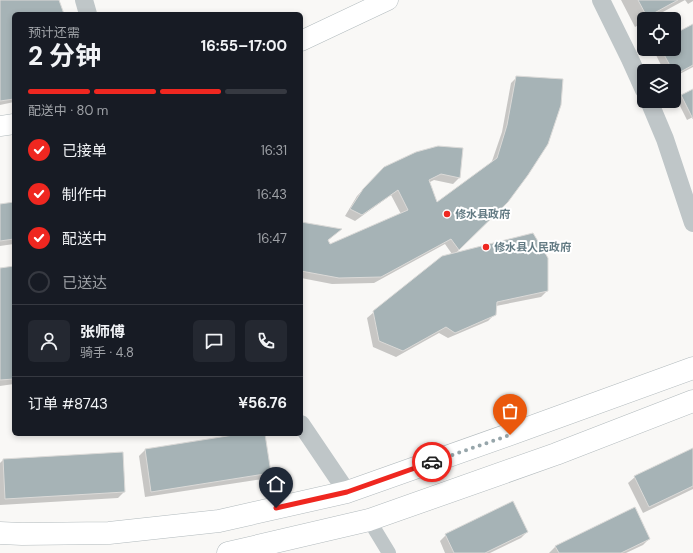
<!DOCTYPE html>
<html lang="zh">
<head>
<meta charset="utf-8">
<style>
  body { margin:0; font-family:"DM Sans","Noto Sans SC",sans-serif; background:#242831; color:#f1f3f6; height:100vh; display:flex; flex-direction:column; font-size:15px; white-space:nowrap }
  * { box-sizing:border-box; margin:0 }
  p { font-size:13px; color:#9ea1a6 }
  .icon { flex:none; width:22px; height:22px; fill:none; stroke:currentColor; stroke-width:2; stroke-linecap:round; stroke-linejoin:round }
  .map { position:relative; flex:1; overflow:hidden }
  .side { position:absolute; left:12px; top:12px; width:291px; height:424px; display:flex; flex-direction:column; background:#171b24; border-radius:6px; box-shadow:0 2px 6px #0003 }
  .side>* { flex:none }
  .tools { position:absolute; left:637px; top:12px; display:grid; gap:8px }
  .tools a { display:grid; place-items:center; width:44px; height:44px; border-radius:6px; background:#171b24; box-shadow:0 2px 6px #0003; font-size:20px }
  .pin { position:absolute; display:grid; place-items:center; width:34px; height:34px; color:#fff; margin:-41px -17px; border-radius:50% 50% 50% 0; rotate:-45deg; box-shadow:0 0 4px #0007 }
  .pin .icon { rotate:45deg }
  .courier { position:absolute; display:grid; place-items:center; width:40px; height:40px; margin:-20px; border:3px solid #ef2720; border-radius:50%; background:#fff; color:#222; box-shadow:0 1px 5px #0007 }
  .summary em { font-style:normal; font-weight:700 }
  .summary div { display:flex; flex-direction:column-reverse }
  .summary { display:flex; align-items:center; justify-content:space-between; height:68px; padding:0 16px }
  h1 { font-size:26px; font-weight:700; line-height:30px }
  .bar { display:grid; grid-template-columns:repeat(4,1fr); gap:6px 4px; align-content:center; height:48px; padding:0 16px }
  .bar i { height:5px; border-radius:3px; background:#363941 }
  .bar .selected { background:#ef2720 }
  .bar p { grid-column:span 4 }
  .line { display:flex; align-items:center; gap:10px; padding:0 16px; border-top:1px solid #363941 }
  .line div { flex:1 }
  .round { display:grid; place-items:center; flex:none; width:42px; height:42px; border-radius:6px; background:#242831 }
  ol { padding:0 16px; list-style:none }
  li { display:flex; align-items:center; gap:12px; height:44px }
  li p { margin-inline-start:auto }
  li .icon { padding:4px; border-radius:50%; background:#ef2720; color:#fff; stroke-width:4 }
  li:last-child { color:#9ea1a6 }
  li i { width:22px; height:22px; border:2px solid #363941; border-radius:50% }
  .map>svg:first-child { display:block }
  .shadow { fill:#0003 }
  .building { fill:#a6b3b6; stroke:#dbdad8 }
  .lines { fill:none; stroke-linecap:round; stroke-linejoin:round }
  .secondary-casing { stroke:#b1babd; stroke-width:21 }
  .primary-casing { stroke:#b2babd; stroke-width:23 }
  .minor { stroke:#bfc6c8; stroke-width:14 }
  .tertiary { stroke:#bfc6c8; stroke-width:18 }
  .secondary { stroke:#fff; stroke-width:20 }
  .primary { stroke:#fff; stroke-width:22 }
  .done { stroke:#97a6ab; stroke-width:4; stroke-dasharray:0 7.2 }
  .route { stroke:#ef2720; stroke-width:5 }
  .poi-dot { fill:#ef2720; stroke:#fff; stroke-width:1.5 }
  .labels { text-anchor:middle; stroke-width:4; stroke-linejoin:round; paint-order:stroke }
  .poi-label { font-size:11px; font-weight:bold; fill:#627a83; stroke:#fff; text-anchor:start }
</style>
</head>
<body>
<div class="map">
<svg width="693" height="553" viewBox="0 0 693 553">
  <rect width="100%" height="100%" fill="#f9f8f6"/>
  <g class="shadow">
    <polygon points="0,0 58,0 63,14 14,14 14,102 0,105"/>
    <polygon points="621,0 693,0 693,1 688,4 685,0 650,19 644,19 644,22 635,27"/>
    <polygon points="693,25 693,67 674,77 674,71 664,71 653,49 674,49 674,35"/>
    <polygon points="517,77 507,201 455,254 547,291 541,297 496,306 495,314 488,321 448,338 439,333 396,357 373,347 367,318 374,312 452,254 445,244 374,283 332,284 301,278 301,223 340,230 327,241 329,245 401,214 391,195 355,221 345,216 357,196 384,168 462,149 459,178 453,184 434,180 428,183 437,204 491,164 502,132 511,83"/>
    <polygon points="693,90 693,117 687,120 677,100 681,96"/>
    <polygon points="14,203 14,244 0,246 0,205"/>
    <polygon points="14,267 14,384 0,386 0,269"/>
    <polygon points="247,434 264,434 270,473 263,479 145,497 139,456 145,450"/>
    <polygon points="693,449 693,489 643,513 628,483 635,477"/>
    <polygon points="3,460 124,492 118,498 0,505 0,463"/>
    <polygon points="527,532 521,538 490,553 445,553 440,541 446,535"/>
    <polygon points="649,539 643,545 626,553 549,553 556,546"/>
  </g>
  <g class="building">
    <polygon points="0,0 59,0 64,14 14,14 14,99 0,101"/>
    <polygon points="638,0 678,0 647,17"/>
    <polygon points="693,24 693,65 675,75 674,71 673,71 661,49 674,49 674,34"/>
    <polygon points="516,76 563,79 561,105 548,144 528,175 508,202 459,250 451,239 381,277 339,278 301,271 301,222 342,229 328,240 330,244 408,210 398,190 362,215 350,209 363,189 384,167 416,152 438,146 463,148 460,178 441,174 429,180 437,202 497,158 507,125"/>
    <polygon points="693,89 693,119 681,95"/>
    <polygon points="14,202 14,239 0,241 0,204"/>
    <polygon points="533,233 548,258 548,291 497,302 496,315 455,333 446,327 403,351 379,341 373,311 442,256"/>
    <polygon points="14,266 14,379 0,380 0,268"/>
    <polygon points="240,434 265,434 271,473 151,492 145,449"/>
    <polygon points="693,448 693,486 649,507 634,476"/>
    <polygon points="123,452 125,492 5,499 3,459"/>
    <polygon points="513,501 528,532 485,553 454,553 445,534"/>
    <polygon points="635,507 650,539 621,553 559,553 555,546"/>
  </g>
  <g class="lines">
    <g class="secondary-casing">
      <g id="secondary">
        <polyline points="301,41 388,0"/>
        <polyline points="0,126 14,124"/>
      </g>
    </g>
    <g class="primary-casing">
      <g id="primary">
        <polyline points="0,533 22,534 109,533 219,521 347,492 525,429 693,368"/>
        <polyline points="228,553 369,520 556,454 693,401"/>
      </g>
    </g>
    <polyline class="minor" points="369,520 389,553"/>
    <g class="tertiary">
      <polyline points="84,0 88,14"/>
      <polyline points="601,0 630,59 644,90"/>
      <polyline points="649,101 665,139 693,223"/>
      <polyline points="301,424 347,492"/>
    </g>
    <use href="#secondary" class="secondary"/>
    <use href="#primary" class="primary"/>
  </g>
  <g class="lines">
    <polyline class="done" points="432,462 510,435"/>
    <polyline class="route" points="276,508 347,492 432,462"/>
  </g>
  <g class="poi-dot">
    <circle cx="447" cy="214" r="4"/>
    <circle cx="486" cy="247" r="4"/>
  </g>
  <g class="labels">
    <g class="poi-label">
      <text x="455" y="218">修水县政府</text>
      <text x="494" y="251">修水县人民政府</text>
    </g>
  </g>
</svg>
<div class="tools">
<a><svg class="icon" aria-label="locate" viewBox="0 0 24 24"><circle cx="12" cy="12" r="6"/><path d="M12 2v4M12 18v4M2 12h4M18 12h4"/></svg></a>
<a><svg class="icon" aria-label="layers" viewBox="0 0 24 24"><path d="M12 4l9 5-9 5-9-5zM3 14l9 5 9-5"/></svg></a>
</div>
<div class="pin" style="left:510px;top:435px;background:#ea580c"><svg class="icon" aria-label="bag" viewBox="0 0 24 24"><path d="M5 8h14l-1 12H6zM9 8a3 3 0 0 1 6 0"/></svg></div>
<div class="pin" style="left:276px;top:508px;background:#1f2937"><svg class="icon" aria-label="home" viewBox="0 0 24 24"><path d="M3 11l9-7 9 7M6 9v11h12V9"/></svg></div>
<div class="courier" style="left:432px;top:462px"><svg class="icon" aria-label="car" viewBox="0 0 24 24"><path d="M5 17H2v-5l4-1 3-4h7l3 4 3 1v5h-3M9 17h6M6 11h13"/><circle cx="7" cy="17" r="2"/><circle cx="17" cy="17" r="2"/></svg></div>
<section class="side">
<div class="summary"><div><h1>2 分钟</h1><p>预计还需</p></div><em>16:55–17:00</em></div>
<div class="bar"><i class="selected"></i><i class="selected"></i><i class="selected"></i><i></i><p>配送中 · 80 m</p></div>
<ol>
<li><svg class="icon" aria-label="check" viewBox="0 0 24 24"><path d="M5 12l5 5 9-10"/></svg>已接单<p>16:31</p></li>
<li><svg class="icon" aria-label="check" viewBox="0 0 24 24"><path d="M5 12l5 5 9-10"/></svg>制作中<p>16:43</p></li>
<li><svg class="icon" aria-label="check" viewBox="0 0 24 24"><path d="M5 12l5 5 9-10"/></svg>配送中<p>16:47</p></li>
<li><i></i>已送达</li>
</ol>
<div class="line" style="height:72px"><a class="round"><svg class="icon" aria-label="person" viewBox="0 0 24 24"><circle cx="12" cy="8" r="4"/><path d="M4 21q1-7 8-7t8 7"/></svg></a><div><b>张师傅</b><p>骑手 · 4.8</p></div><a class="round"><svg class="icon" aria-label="chat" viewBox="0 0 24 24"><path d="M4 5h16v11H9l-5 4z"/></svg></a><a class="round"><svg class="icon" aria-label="phone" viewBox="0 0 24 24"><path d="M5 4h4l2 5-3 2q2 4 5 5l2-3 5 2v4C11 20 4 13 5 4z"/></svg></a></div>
<div class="line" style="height:52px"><div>订单 #8743</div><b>¥56.76</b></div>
</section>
</div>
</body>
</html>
